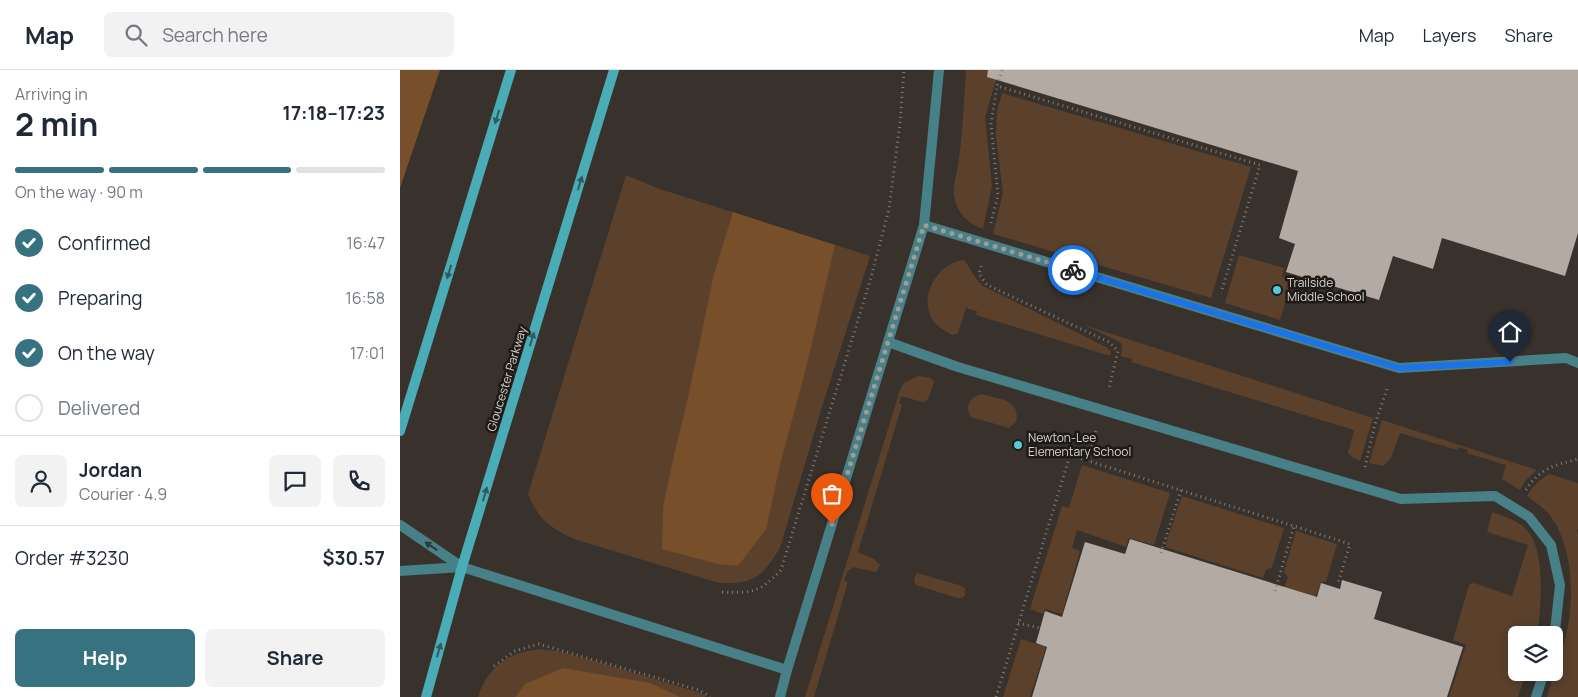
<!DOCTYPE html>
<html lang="en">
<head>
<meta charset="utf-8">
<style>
  body { margin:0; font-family:Manrope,sans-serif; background:#f2f2f3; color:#1f2937; height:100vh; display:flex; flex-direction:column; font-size:19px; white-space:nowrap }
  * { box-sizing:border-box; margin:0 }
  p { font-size:16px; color:#747a83 }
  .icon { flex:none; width:28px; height:28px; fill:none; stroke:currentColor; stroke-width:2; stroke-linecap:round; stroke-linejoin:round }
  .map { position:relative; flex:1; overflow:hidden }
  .drawer { display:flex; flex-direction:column; background:#fff; width:400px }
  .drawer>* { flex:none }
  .controls { position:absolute; left:1108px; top:556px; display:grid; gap:10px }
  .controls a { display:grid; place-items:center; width:55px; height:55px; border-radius:8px; background:#fff; box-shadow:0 2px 12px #0003; font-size:25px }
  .pin { position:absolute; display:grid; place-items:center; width:42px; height:42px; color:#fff; margin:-51px -21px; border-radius:50% 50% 50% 0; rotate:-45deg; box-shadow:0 0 5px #0007 }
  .pin .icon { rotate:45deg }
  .courier { position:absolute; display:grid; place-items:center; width:50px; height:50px; margin:-25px; border:4px solid #1a73e8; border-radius:50%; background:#fff; color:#222; box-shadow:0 1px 6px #0007 }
  .headline em { font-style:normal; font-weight:700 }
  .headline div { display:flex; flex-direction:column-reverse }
  .headline { display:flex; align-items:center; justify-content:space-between; height:85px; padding:0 15px }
  h1 { font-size:32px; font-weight:700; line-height:38px }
  .bar { display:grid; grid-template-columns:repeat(4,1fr); gap:8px 5px; align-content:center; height:60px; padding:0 15px }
  .bar i { height:6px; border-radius:4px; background:#e0e1e3 }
  .bar .on { background:#367280 }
  .bar p { grid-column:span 4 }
  .line { display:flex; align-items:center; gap:12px; padding:0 15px; border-top:1px solid #e0e1e3 }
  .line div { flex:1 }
  .round { display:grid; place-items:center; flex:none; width:52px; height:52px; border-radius:8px; background:#f2f2f3 }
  ol { padding:0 15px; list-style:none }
  li { display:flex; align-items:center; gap:15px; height:55px }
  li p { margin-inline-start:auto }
  li .icon { padding:5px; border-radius:50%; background:#367280; color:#fff; stroke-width:4 }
  li:last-child { color:#747a83 }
  li i { width:28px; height:28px; border:2px solid #e0e1e3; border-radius:50% }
  .action { display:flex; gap:10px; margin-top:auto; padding:10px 15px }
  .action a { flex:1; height:58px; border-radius:8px; background:#367280; color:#fff; font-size:20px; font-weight:700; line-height:58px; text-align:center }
  .action a+a { background:#f2f2f3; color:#1f2937 }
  header { display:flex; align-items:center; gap:30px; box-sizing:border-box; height:70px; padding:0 25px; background:#fff; border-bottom:1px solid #e0e1e3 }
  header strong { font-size:24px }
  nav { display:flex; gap:28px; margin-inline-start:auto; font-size:18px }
  .search { width:350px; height:45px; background:#f2f2f3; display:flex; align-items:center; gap:12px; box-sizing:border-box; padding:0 18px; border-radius:8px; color:#747a83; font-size:19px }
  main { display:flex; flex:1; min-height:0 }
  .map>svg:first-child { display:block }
  .green { fill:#5b412c }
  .forest { fill:#774f2a }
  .building { fill:#b3aaa4 }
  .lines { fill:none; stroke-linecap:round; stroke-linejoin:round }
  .path { stroke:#837d79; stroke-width:3; stroke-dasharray:1 4; stroke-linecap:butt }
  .lane { stroke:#478087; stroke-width:10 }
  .street { stroke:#478087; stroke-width:10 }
  .secondary { stroke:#4aacb7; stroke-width:10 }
  .oneway { fill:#315c5f }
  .oneway2 { fill:#2a3939 }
  .done { stroke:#a09b97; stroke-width:5; stroke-dasharray:0 9 }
  .route { stroke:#1a73e8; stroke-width:6 }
  .poi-dot { fill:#52cbd9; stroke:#1d1a17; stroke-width:2 }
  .labels { text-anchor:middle; stroke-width:5; stroke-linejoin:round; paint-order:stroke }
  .poi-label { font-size:12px; fill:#d8d4d1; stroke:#1d1a17; text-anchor:start }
  .street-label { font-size:12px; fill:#d8d4d1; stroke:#1d1a17 }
</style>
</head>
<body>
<header>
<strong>Map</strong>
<div class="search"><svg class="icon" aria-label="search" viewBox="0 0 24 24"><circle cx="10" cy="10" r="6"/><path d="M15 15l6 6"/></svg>Search here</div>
<nav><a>Map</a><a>Layers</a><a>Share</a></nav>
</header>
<main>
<section class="drawer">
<div class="headline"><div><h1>2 min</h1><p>Arriving in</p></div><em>17:18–17:23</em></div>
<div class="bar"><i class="on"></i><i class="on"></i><i class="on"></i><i></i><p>On the way · 90 m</p></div>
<ol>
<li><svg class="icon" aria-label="check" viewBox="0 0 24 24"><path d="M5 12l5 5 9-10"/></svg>Confirmed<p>16:47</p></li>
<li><svg class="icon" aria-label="check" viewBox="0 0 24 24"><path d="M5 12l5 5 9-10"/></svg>Preparing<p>16:58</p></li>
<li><svg class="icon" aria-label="check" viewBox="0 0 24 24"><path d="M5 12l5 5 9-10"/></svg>On the way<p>17:01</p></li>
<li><i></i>Delivered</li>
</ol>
<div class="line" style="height:90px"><a class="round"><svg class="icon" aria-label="person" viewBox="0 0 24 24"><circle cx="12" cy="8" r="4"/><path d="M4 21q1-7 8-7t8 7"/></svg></a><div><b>Jordan</b><p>Courier · 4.9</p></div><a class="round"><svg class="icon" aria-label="chat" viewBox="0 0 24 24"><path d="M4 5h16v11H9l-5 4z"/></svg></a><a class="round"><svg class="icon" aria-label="phone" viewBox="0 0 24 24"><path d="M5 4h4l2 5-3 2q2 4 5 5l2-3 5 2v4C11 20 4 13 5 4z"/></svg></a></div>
<div class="line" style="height:65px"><div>Order #3230</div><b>$30.57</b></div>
<div class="action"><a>Help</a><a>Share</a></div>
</section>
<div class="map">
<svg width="1178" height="627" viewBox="0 0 1178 627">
  <rect width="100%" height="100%" fill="#38312c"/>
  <g class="green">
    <path d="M 566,0 L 599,0 L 585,47 L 592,116 L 583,159 C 569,153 559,146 555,130 C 551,117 558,102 559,89 C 563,59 564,29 566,0 Z"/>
    <polygon points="602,23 851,97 811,228 593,164 603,123 596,66 597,41"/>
    <path d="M 226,105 L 260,119 L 470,186 L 421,340 L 380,478 C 361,508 355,514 319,513 L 174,469 C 150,458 138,449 128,424 Z"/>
    <polygon points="839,185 884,198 882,206 892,209 880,250 825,233"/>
    <path d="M 564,190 C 571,199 574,208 583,216 L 706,277 L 711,281 L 710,286 L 576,245 L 577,241 L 566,238 L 558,263 L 552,265 C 544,260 535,256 531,247 C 519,223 540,192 564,190 Z"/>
    <polygon points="684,255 973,348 960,391 952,387 948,383 954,360 731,292 732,289 721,286 722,275 720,272"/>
    <polygon points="518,306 531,308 534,312 529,327 526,331 522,332 501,326 499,333 502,335 458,482 474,489 480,495 476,502 452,497 451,500 448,500 444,510 448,512 414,627 405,627 500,320 504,313"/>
    <path d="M 581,324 C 599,329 621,329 616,352 L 609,358 L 571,347 C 564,337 570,327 581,324 Z"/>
    <polygon points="982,350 1137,400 1125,411 1120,420 1102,409 1106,395 1067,383 1068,380 1058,377 1057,380 1000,363 991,388 983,396 969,393"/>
    <polygon points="682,395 770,423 754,475 729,468 726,477 677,460 672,478 680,481 662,544 645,539 643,544 630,539 662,436 669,438"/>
    <path d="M 1149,404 L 1178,413 L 1178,458 L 1177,460 L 1178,466 L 1178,627 L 1147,627 C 1153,606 1161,586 1166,565 C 1175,529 1173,472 1148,443 C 1142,437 1134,431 1127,426 C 1132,416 1140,410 1149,404 Z"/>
    <polygon points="782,426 884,458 872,497 866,500 863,508 765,477"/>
    <path d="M 1092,442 C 1103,446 1117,450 1126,459 C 1146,479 1141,534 1138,560 L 1136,565 L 1116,565 L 1116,602 L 1126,603 L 1118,627 L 1049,627 L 1066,575 L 1053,570 L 1069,515 L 1072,513 L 1077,514 L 1112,526 L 1128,475 L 1087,462 Z"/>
    <polygon points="896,461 937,474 926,512 921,512 915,528 884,518 888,507 884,502"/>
    <polygon points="517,503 562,516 565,519 565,525 562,528 557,528 519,516 515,514 514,509"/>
    <polygon points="621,569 646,577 630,627 603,627"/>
    <path d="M 139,579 L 158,581 L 191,590 L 301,623 L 306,627 L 280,627 L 125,614 L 115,627 L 78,627 C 83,610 95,593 112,586 C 120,582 130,581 139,579 Z"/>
  </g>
  <g class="forest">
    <polygon points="0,0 40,0 0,118"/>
    <polygon points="333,142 435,175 407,294 381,391 366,459 338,496 318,494 262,479 263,437 275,381 288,328 314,204"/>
    <polygon points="163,598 250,613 280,627 115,627 125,614"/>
  </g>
  <g class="building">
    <polygon points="588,0 1178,0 1178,163 1165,206 1042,168 1033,199 993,186 979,230 886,202 895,174 879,168 898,101 587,7"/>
    <polygon points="730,469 917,527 921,513 940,519 942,510 982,522 974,549 1063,577 1047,627 632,627 647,577 636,573 645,541 662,547 685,472 725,484"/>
  </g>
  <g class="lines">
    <g class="path">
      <polyline points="602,0 597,16 860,95 821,223"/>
      <polyline points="591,153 598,125 591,54 597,16"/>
      <polyline points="581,196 579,204 587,215 709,272 718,281 709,318"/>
      <polyline points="688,391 696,361"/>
      <polyline points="965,397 975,354 988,316"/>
      <path d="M 1126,420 C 1140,398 1155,395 1178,389"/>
      <polyline points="761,483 781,420"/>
      <polyline points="875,521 894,456"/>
      <path d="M 322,522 C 353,523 359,523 381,500 L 470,211 L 489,139 L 500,53 L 504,0"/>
      <polyline points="618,553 640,558"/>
      <polyline points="94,596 115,581 139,574 299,620 310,627"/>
      <polyline points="596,627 670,385 950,474 938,513"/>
    </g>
    <g class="lane">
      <polyline points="524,155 999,298 1166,288 1178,293"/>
      <polyline points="488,272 558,297 1001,429 1095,426 1129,447 1151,475 1160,515 1154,570"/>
      <polyline points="62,497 387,600"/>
      <polyline points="380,627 387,600 524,155 539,0"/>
      <polyline points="1136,627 1144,602"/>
    </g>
    <g class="street">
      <polyline points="0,455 62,497"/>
      <polyline points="0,501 62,497"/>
    </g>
    <g class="secondary">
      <polyline points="0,361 111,0"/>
      <polyline points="26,627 62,497 214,0"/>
    </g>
  </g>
  <defs><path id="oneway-solid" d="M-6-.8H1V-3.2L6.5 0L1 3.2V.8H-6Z" transform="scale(1.25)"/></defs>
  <g class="oneway">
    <use href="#oneway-solid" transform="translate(97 47) rotate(107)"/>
    <use href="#oneway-solid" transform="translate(180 113) rotate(-73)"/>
    <use href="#oneway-solid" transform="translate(49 202) rotate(107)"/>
    <use href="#oneway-solid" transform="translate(132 269) rotate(-73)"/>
    <use href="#oneway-solid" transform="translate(85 424) rotate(-73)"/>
    <use href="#oneway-solid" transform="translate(39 580) rotate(-74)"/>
  </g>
  <use class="oneway2" href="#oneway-solid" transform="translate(31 476) rotate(-146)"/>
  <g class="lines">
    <polyline class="done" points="432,454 524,155 673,200"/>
    <polyline class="route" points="673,200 999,298 1110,292"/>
  </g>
  <g class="poi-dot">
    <circle cx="877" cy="220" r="5"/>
    <circle cx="618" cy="375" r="5"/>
  </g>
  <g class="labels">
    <g class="poi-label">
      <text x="887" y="217">Trailside<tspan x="887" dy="14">Middle School</tspan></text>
      <text x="628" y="372">Newton-Lee<tspan x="628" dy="14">Elementary School</tspan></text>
    </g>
    <g class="street-label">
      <text transform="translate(107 309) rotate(-73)" y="4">Gloucester Parkway</text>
    </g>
  </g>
</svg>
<div class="controls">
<a><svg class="icon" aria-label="layers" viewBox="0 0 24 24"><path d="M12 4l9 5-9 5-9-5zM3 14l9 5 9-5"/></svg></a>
</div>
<div class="pin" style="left:432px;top:454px;background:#ea580c"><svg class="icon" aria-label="bag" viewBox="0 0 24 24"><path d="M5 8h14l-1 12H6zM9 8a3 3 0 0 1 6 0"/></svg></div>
<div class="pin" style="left:1110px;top:292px;background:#1f2937"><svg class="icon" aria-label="home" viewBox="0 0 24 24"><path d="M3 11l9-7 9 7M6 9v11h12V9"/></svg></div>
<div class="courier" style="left:673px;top:200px"><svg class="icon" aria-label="bike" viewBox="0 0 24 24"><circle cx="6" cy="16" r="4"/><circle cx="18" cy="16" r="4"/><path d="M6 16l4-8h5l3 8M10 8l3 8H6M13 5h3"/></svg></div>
</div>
</main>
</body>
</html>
